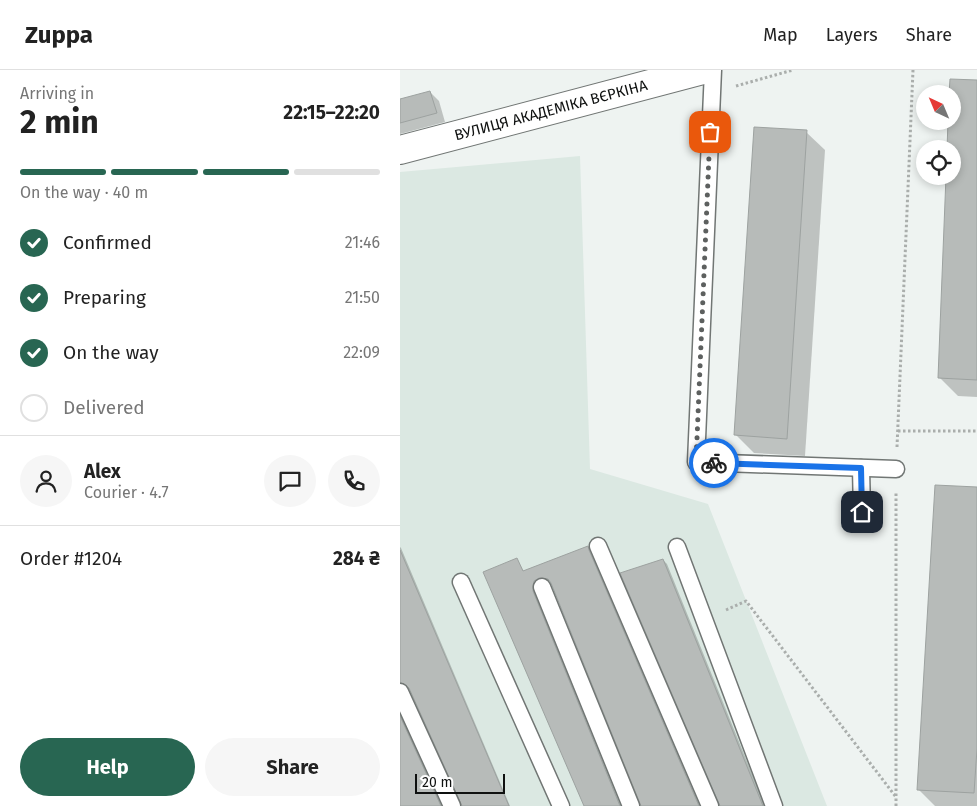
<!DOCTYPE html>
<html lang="en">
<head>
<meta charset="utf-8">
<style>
  body { margin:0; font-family:"Fira Sans",sans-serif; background:#f6f6f6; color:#222; height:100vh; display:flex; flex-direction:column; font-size:19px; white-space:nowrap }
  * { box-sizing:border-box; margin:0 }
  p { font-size:16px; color:#767676 }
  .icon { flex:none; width:28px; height:28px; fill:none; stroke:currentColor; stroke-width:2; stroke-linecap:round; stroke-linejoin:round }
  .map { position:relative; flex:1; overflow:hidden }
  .panel { display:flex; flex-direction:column; background:#fff; width:400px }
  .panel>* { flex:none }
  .needle { width:32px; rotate:316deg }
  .controls { position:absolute; left:516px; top:15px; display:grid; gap:10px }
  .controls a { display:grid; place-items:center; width:45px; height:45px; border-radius:50%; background:#fff; box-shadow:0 2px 8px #0003; font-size:25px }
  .scale { position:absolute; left:15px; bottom:12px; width:90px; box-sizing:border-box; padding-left:5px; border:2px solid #0f1110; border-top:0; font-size:14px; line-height:18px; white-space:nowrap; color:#0f1110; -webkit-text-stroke:4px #fff; paint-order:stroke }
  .pin { position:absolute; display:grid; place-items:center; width:42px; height:42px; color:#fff; margin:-21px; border-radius:10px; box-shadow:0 2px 8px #0006 }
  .courier { position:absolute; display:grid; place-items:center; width:50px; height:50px; margin:-25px; border:4px solid #1a73e8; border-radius:50%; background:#fff; color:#222; box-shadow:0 1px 6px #0007 }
  .overview em { font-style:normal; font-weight:700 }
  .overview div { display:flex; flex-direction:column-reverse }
  .overview { display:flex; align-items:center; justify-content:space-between; height:85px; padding:0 20px }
  h1 { font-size:32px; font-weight:700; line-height:38px }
  .bar { display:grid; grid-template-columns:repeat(4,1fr); gap:8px 5px; align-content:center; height:60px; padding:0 20px }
  .bar i { height:6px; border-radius:4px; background:#e0e0e0 }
  .bar .current { background:#286652 }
  .bar p { grid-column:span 4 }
  .line { display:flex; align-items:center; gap:12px; padding:0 20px; border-top:1px solid #e0e0e0 }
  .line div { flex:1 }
  .round { display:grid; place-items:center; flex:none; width:52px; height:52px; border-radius:26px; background:#f6f6f6 }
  ol { padding:0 20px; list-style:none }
  li { display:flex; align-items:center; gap:15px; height:55px }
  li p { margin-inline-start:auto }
  li .icon { padding:5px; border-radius:50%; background:#286652; color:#fff; stroke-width:4 }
  li:last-child { color:#767676 }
  li i { width:28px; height:28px; border:2px solid #e0e0e0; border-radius:50% }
  .button { display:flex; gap:10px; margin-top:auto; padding:10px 20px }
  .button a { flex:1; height:58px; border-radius:30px; background:#286652; color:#fff; font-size:20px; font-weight:700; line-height:58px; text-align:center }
  .button a+a { background:#f6f6f6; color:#222 }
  header { display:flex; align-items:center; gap:30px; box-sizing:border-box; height:70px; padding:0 25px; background:#fff; border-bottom:1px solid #e0e0e0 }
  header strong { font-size:24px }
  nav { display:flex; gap:28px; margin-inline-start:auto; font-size:18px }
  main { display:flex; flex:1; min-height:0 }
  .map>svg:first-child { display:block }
  .built { fill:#dbe8e2 }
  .shadow { fill:#0003 }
  .building { fill:#b7bbb9; stroke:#9da2a0 }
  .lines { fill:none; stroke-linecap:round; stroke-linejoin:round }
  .lane-casing { stroke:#717674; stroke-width:19 }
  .street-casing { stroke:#717674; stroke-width:30 }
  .path { stroke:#aaaeac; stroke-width:3; stroke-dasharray:2.5 2.5; stroke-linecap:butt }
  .lane { stroke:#fff; stroke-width:16 }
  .street { stroke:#fff; stroke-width:28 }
  .done { stroke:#5d605f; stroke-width:5; stroke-dasharray:0 9 }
  .route { stroke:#1a73e8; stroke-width:6 }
  .labels { text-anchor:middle; stroke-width:4; stroke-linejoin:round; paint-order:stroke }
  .street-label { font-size:15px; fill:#0f1110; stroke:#fff }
</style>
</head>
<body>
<header>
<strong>Zuppa</strong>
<nav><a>Map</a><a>Layers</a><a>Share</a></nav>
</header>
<main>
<section class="panel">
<div class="overview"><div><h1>2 min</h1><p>Arriving in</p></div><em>22:15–22:20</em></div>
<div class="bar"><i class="current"></i><i class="current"></i><i class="current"></i><i></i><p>On the way · 40 m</p></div>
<ol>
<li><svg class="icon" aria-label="check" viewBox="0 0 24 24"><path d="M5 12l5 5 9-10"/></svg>Confirmed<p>21:46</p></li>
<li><svg class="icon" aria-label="check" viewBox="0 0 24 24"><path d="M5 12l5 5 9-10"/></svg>Preparing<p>21:50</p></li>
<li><svg class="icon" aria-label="check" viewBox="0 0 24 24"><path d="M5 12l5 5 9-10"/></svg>On the way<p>22:09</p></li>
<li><i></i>Delivered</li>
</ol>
<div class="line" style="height:90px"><a class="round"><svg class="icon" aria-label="person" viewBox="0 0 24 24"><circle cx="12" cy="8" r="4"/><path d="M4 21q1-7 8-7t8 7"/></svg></a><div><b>Alex</b><p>Courier · 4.7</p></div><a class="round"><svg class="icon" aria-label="chat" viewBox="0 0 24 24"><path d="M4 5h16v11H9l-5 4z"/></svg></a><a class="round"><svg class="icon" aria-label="phone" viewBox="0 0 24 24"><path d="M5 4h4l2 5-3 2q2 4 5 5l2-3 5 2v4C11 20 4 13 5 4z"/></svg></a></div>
<div class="line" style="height:65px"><div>Order #1204</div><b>284 ₴</b></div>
<div class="button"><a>Help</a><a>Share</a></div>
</section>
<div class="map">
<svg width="577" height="736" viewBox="0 0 577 736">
  <rect width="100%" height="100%" fill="#eef3f1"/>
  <polygon class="built" points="180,86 190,399 308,434 427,736 0,736 0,102"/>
  <g class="shadow">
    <polygon points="577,11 577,327 558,326 540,308 552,106 552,51"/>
    <polygon points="30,22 39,31 45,52 0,64 0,30"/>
    <polygon points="406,62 425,80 405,386 354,383 336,365"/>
    <polygon points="577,418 577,736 535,736 519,720"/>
    <polygon points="0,477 1,478 110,736 63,736 11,619 7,616 0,617"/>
    <polygon points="188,477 192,482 301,736 241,736 153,514 149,511 142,512 136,520 137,526 222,736 185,736 117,489 124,502"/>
    <polygon points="263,490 267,494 365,736 320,736"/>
    <polygon points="0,643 42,736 0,736"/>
  </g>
  <g class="building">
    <polygon points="550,9 577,10 577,310 538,308 546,106 552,106 552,79 547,79 548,51 552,51 552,24 549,24"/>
    <polygon points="30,21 37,43 0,53 0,29"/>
    <polygon points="354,57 407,60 387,369 334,365"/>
    <polygon points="535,415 577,417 577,679 574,723 517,720"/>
    <polygon points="188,476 189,480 299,736 241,736 151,513 148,509 139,508 134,511 133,521 220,736 184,736 83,502 117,488 123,501"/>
    <polygon points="0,480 109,736 62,736 9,618 0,612"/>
    <polygon points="263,489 363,736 320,736 220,503"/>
    <polygon points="0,646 41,736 0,736"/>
  </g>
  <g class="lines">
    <g class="lane-casing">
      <g id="lane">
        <polyline points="313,0 296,392 496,399"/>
        <polyline points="461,398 462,442"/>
        <polyline points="198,476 310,736"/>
        <polyline points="277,477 374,736"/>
        <polyline points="61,512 161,736"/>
        <polyline points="142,517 231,736"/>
        <polyline points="0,622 52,736"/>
      </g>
    </g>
    <g class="street-casing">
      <g id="street">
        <path id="s1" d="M 0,80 L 303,0"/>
      </g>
    </g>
    <g class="path">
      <polyline points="336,16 393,0"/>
      <polyline points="498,361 577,361"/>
      <polyline points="497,377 513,0"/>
      <polyline points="326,540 346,531 496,727"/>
      <polyline points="496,736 496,423"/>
    </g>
    <use href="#lane" class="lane"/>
    <use href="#street" class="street"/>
  </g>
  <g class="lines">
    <polyline class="done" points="310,62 296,392 314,393"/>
    <polyline class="route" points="314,393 461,398 462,442"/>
  </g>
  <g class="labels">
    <g class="street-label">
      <text dy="5" stroke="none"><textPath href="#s1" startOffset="156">ВУЛИЦЯ АКАДЕМІКА ВЄРКІНА</textPath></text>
    </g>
  </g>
</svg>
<div class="controls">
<a><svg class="needle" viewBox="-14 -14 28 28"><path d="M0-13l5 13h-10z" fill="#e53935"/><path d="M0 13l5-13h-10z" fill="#767676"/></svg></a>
<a><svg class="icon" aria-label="locate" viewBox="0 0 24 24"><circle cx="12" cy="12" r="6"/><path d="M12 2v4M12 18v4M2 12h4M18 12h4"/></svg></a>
</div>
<div class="scale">20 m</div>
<div class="pin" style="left:310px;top:62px;background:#ea580c"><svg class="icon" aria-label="bag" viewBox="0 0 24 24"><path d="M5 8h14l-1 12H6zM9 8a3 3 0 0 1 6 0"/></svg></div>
<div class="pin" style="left:462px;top:442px;background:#1f2937"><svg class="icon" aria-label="home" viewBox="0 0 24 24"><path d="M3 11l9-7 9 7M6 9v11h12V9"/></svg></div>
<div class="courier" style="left:314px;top:393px"><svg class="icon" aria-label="bike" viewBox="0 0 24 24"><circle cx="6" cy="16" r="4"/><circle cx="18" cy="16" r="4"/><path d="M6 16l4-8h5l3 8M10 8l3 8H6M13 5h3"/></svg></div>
</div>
</main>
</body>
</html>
